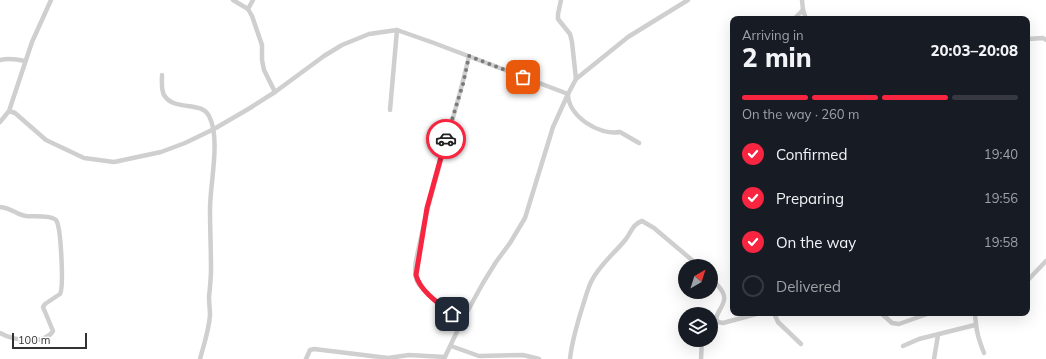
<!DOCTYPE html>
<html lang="en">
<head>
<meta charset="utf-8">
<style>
  body { margin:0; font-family:Mulish,sans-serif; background:#242831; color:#f1f3f6; height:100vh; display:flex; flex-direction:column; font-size:15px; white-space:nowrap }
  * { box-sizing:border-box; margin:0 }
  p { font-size:13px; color:#9ea1a6 }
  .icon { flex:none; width:22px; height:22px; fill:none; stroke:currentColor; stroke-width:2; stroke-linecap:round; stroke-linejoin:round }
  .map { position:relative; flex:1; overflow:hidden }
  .drawer { position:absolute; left:730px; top:16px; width:300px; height:300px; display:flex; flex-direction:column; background:#171b24; border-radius:8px; box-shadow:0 4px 16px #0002 }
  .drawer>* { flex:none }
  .needle { width:26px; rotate:39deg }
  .controls { position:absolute; left:678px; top:259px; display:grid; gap:8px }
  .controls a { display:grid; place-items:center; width:40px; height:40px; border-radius:50%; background:#171b24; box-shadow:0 4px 16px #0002; font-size:20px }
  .scale { position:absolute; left:12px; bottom:10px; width:75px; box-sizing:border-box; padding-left:4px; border:2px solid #323232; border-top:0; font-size:11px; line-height:14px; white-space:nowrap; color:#323232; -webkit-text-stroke:3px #fff; paint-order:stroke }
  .pin { position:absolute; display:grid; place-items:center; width:34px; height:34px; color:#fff; margin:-17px; border-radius:8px; box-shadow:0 2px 6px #0006 }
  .courier { position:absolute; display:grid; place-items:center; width:40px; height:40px; margin:-20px; border:3px solid #f72540; border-radius:50%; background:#fff; color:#222; box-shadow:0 1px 5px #0007 }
  .summary em { font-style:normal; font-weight:800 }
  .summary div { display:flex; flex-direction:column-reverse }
  .summary { display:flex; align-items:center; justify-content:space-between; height:68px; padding:0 12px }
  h1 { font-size:26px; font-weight:800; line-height:30px }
  .bar { display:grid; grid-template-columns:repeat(4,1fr); gap:6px 4px; align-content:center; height:48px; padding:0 12px }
  .bar i { height:5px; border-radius:3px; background:#363941 }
  .bar .current { background:#f72540 }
  .bar p { grid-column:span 4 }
  ol { padding:0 12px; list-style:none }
  li { display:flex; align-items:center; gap:12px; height:44px }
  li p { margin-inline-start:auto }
  li .icon { padding:4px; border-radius:50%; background:#f72540; color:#fff; stroke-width:4 }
  li:last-child { color:#9ea1a6 }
  li i { width:22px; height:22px; border:2px solid #363941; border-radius:50% }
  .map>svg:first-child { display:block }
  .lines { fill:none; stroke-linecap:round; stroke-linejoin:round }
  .street { stroke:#cfcfcf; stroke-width:4.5 }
  .done { stroke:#7a7a7a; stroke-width:4; stroke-dasharray:0 7.2 }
  .route { stroke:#f72540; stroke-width:5 }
</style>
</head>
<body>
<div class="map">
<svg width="1046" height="359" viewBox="0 0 1046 359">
  <rect width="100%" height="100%" fill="#fff"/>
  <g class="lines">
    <g class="street">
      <polyline points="233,0 248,9"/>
      <polyline points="253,0 248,9 252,16 262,45 262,60 264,70 275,92"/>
      <polyline points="561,0 558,14 558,19 570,34 572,42 576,79"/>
      <polyline points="802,0 803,10 806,19"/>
      <polyline points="794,19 803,10"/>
      <polyline points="1027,39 1043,38 1046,40"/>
      <path d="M 0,60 C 9,58 16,59 25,61"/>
      <path d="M 162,75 C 162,81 161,90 164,95 C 174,112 201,100 209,116 C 221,138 210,183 210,209 C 210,229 211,249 211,269 C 211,278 210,287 209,297 C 209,303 210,309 210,315 C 209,330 204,344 200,359"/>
      <polyline points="390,110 397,30"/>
      <path d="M 9,111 L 15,113 L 46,140 L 84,158 L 114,162 L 161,152 L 185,143 L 214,129 L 250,108 L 275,92 L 324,56 L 342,45 L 369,34 L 397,30 L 434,43 L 568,94 C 568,116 599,136 620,132 L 639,143"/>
      <polyline points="0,122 9,111 32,42 51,0"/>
      <path d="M 0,207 C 12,208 17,215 26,216 C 34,217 51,215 56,220 C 61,226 64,287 60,294 L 45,304 L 43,307 L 53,331 C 44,346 12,340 0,333"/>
      <path d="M 711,278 C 716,284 726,292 724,300 C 723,307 717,312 716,319 L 718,322 L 723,323 L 760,313"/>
      <polyline points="1027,281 1046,261"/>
      <polyline points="774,313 778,322 801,344"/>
      <polyline points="881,313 892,323 899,324 930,313"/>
      <path d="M 975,313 C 976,330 978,338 984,353"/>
      <path d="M 462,321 C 451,313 422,292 417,281 C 412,270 418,253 420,242 C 433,179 455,119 469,56"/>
      <polyline points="711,327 718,322"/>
      <polyline points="451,346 479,356 523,355 539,359"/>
      <polyline points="903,346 919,339 975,325"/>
      <polyline points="306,359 310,350 314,349 388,358 409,355 445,357"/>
      <polyline points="444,359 462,321 483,283 496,262 510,243 525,218 553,127 568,94 576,79 628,37 688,0"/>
      <path d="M 570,359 C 572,339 578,321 584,302 C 586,296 588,288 591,282 C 599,265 615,253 626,239 C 631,232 633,224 642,221 L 654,228 L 699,266"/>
      <polyline points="701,359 702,340"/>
      <polyline points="934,359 938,335"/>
    </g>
  </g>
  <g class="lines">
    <polyline class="done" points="446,139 463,84 469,56 523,77"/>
    <path class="route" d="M 446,139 L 427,208 L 416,275 C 420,291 439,304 452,314"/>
  </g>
</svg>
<div class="controls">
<a><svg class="needle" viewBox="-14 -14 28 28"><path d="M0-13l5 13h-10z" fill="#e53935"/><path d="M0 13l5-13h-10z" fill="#9ea1a6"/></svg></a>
<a><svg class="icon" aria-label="layers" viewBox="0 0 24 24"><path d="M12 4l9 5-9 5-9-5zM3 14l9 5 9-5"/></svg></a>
</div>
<div class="scale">100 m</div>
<div class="pin" style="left:523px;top:77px;background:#ea580c"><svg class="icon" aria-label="bag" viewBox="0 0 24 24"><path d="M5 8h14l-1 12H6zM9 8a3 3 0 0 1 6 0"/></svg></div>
<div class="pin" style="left:452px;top:314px;background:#1f2937"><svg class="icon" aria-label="home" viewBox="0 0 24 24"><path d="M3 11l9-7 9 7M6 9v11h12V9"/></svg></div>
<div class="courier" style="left:446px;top:139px"><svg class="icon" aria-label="car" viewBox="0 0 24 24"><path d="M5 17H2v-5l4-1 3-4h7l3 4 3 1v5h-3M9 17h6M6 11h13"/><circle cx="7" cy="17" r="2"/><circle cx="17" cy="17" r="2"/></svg></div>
<section class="drawer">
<div class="summary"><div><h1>2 min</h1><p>Arriving in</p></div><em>20:03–20:08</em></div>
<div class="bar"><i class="current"></i><i class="current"></i><i class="current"></i><i></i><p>On the way · 260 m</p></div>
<ol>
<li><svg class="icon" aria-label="check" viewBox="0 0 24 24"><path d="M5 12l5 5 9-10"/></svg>Confirmed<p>19:40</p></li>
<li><svg class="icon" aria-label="check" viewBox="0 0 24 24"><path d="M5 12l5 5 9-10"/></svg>Preparing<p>19:56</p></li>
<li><svg class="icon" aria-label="check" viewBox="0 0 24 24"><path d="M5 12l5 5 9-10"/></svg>On the way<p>19:58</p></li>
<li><i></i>Delivered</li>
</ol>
</section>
</div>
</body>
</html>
